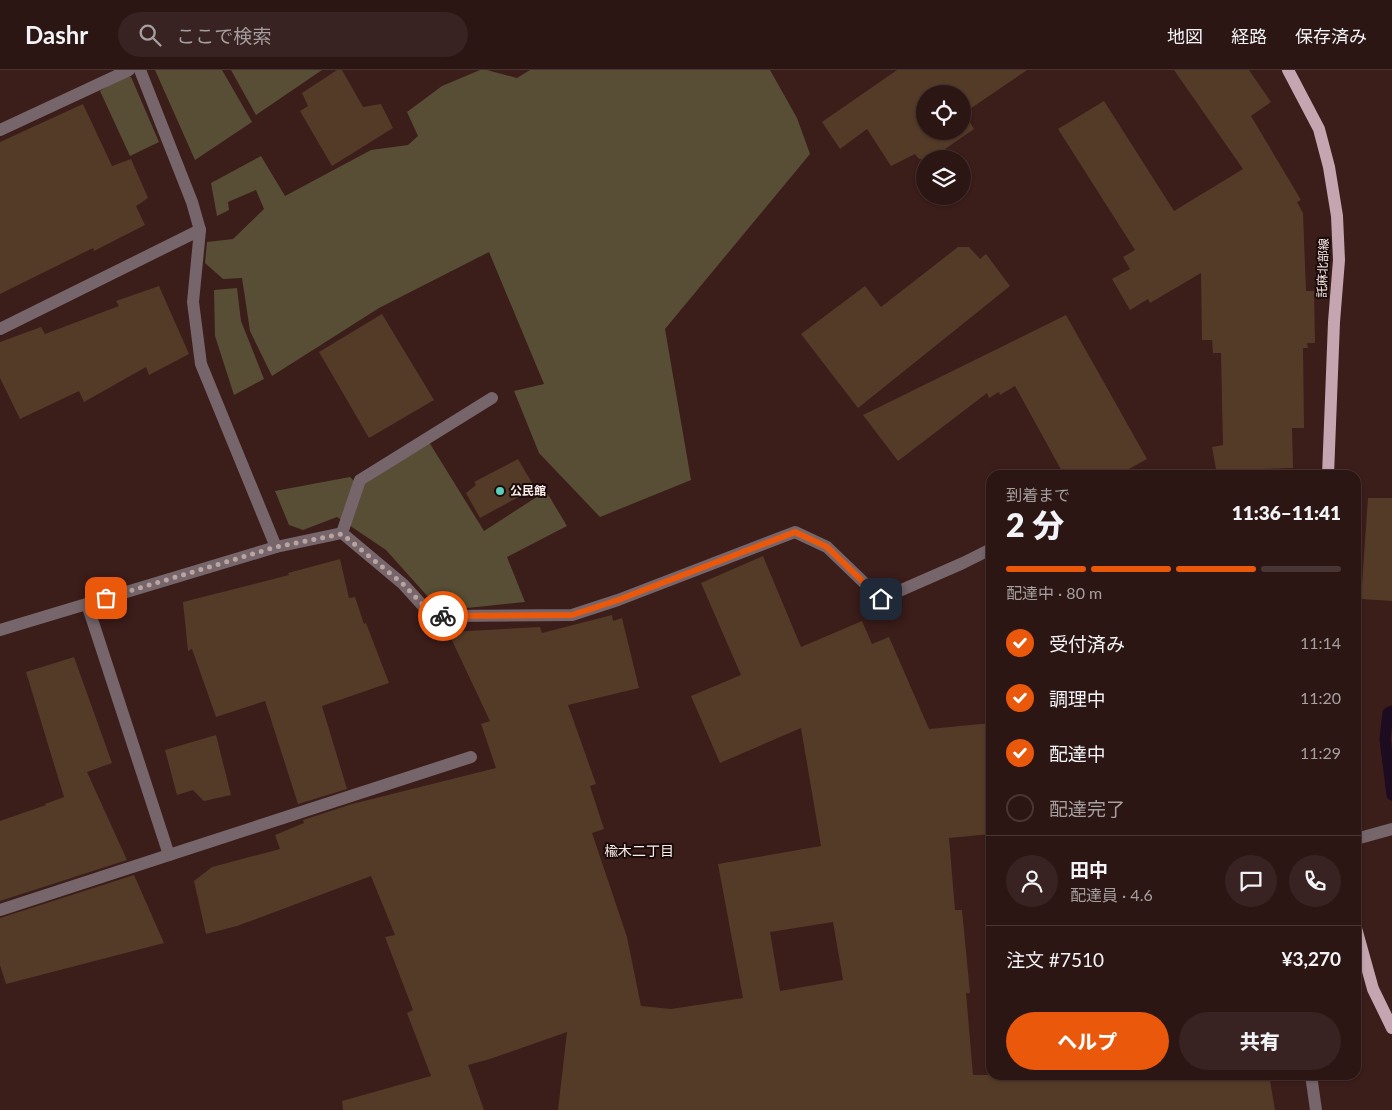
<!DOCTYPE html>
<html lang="ja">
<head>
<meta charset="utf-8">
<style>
  body { margin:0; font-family:Lato,"Noto Sans JP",sans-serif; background:#382322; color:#f1f3f6; height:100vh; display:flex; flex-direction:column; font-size:19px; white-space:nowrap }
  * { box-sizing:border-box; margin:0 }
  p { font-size:16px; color:#a69fa0 }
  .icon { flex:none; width:28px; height:28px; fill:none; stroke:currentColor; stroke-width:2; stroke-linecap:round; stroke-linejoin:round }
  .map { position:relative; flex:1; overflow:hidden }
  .details { position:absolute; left:986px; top:400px; width:375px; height:610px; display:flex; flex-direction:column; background:#2c1614; border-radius:15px; box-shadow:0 1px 4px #0004,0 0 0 1px #483534 }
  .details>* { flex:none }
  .buttons { position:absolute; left:916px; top:15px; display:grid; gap:10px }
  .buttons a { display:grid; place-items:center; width:55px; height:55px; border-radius:50%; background:#2c1614; box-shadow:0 1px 4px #0004,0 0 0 1px #483534; font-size:25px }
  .pin { position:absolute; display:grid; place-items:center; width:42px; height:42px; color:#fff; margin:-21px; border-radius:10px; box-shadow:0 2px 8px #0006 }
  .courier { position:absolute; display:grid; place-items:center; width:50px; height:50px; margin:-25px; border:4px solid #ea580c; border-radius:50%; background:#fff; color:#222; box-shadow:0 1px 6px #0007 }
  .overview em { font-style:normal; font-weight:800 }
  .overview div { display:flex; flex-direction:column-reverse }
  .overview { display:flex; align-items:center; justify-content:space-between; height:85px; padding:0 20px }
  h1 { font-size:32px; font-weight:800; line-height:38px }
  .bar { display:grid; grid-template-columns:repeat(4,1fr); gap:8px 5px; align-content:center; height:60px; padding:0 20px }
  .bar i { height:6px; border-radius:4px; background:#483534 }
  .bar .on { background:#ea580c }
  .bar p { grid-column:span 4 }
  .line { display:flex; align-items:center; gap:12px; padding:0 20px; border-top:1px solid #483534 }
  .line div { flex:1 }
  .round { display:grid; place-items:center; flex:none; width:52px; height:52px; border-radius:26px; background:#382322 }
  ol { padding:0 20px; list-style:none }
  li { display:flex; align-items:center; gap:15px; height:55px }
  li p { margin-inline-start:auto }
  li .icon { padding:5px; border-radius:50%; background:#ea580c; color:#fff; stroke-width:4 }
  li:last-child { color:#a69fa0 }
  li i { width:28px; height:28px; border:2px solid #483534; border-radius:50% }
  .cta { display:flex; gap:10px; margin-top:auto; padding:10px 20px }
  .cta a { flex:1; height:58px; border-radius:30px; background:#ea580c; color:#fff; font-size:20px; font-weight:800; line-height:58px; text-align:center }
  .cta a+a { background:#382322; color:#f1f3f6 }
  header { display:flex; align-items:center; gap:30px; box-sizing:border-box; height:70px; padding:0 25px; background:#2c1614; border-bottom:1px solid #483534 }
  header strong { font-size:24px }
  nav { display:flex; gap:28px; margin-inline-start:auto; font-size:18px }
  .search { width:350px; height:45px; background:#382322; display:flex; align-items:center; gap:12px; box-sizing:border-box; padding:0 18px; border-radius:28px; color:#a69fa0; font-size:19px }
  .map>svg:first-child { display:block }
  .green { fill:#584e35 }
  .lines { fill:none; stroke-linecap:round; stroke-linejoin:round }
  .stream { stroke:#1d0b1f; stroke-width:11 }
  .building { fill:#543b27; fill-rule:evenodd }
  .minor { stroke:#76666b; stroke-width:12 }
  .major { stroke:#c5a5b0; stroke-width:12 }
  .done { stroke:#baa4a1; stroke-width:5; stroke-dasharray:0 9 }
  .route { stroke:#ea580c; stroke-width:6 }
  .poi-dot { fill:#5bcebb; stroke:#190c0a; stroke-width:2 }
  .labels { text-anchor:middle; stroke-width:4; stroke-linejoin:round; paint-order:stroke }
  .street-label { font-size:12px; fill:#feecea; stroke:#190c0a }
  .poi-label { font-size:12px; font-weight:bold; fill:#feecea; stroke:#190c0a; text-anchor:start }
  .neighbourhood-label { font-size:14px; fill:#feecea; stroke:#190c0a }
</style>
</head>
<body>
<header>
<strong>Dashr</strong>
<div class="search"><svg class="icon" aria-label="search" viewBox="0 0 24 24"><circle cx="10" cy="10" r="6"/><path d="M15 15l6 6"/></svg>ここで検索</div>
<nav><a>地図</a><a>経路</a><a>保存済み</a></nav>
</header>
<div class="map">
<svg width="1392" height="1040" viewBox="0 0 1392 1040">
  <rect width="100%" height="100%" fill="#3b1d1a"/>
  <g class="green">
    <polygon points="155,0 222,0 252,52 195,90"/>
    <polygon points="231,0 322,0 256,45"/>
    <polygon points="480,0 487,0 517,8 530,0 770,0 797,48 810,84 665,259 691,410 600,447 539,383 514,321 544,314 489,182 379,238 272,306 250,261 242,208 223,209 205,193 207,172 233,169 264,139 256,120 228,132 229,140 217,146 211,113 261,86 285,126 371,80 408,75 418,66 407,42 442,16"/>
    <polygon points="125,5 131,7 159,72 130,86 100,21"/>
    <polygon points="237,218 241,251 264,309 234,325 215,266 214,220"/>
    <polygon points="429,372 484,461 546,421 567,456 507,487 525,532 448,540 430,529 386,480 337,447 303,460 289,455 275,421 350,407 360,417"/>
  </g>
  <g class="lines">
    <polyline class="stream" points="1392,641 1388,643 1385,669 1392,725"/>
  </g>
  <g class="building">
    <polygon points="337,0 342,0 363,37 381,34 393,58 332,96 300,41 308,36 302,23"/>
    <path d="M 897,0 L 1027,0 L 964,43 L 974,59 L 945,79 L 949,89 L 919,89 L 915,84 L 891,96 L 867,59 L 840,79 L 822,52 ZM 925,24 L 962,24 L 962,61 L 925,61 Z"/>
    <polygon points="1174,0 1249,0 1271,32 1251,46 1301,130 1297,132 1303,143 1306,221 1314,221 1315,273 1307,273 1308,278 1303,278 1304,358 1292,358 1293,398 1263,399 1264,405 1217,405 1212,377 1223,375 1221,283 1213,283 1212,270 1202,270 1201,203 1150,233 1148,229 1130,240 1112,209 1130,199 1123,187 1135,180 1058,59 1104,31 1174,141 1243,99"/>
    <polygon points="83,34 112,96 131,89 148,128 136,136 145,155 94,181 93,178 0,224 0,72"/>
    <polygon points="958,177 969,177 980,189 986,184 1010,216 858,338 801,264 865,216 881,237"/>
    <polygon points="159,216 189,284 149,305 146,297 84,332 79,321 20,349 0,308 0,272 41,257 45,264 119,236 116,231"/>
    <polygon points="382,244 434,330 369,368 319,282"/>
    <polygon points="1066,245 1147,389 1118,405 1064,405 1015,316 1000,325 999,322 989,328 987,323 898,391 863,345"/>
    <polygon points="518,389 535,418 480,448 466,423 476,415 474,412"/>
    <polygon points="1368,428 1392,428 1392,531 1361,529"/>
    <path d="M 763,486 L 801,577 L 862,551 L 872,574 L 889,567 L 929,659 L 991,653 L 991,764 L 949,768 L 955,840 L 962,840 L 970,923 L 966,923 L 973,1005 L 1269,1005 L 1275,1040 L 558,1040 L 567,962 L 490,989 L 468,995 L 484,1040 L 343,1040 L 342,1031 L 431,1006 L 407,943 L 413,940 L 385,867 L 395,865 L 371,806 L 237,856 L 206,864 L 194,811 L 212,797 L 280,779 L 275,765 L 304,753 L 303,750 L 352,734 L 496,698 L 481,654 L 490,651 L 448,562 L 540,557 L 542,563 L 612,545 L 613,551 L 622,548 L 639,618 L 568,635 L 596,714 L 590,716 L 604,759 L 592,763 L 627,867 L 641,936 L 671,939 L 743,928 L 718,794 L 821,776 L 801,658 L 720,693 L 691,626 L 741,605 L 701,513 ZM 833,852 L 843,910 L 780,921 L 770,862 Z"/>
    <polygon points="340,489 349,528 355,527 364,554 366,553 389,613 322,636 347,719 298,734 265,631 216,647 192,579 188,581 183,532 289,505 288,503"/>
    <polygon points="74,587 112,693 87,702 127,790 0,831 0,751 46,735 45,734 64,727 26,602"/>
    <polygon points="216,665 231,725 204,731 193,720 177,725 165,680"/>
    <polygon points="134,805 164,873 6,914 0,895 0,848"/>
  </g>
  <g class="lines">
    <g class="minor">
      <polyline points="140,0 192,132 200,160 193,232 201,294 276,477"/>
      <polyline points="0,60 129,0"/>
      <polyline points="0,259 200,160"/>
      <polyline points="342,463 360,410 492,328"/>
      <polyline points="87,534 169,785 471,687"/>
      <polyline points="0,560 276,477 342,463 403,514 423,536 443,546 572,545 618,530 795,462 827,477 881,529 963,493 991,479"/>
      <polyline points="1356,769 1392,759"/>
      <polyline points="0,840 169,785"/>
      <polyline points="1311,1005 1316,1040"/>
    </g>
    <g class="major">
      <polyline points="1288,0 1319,59 1329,97 1337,146 1339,190 1334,252 1328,405"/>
      <polyline points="1356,858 1373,919 1392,958"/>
    </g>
  </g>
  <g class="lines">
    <polyline class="done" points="106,528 276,477 342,464 403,514 424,536 443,546"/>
    <polyline class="route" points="443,546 572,545 618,530 795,462 827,477 881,529"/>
  </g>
  <circle class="poi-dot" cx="500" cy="421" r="5"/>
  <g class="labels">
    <g class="street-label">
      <text transform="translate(1323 198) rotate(-88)" y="4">託麻北部線</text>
    </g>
    <g class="poi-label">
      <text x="510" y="425">公民館</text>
    </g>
    <g class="neighbourhood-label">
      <text x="639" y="786">楡木二丁目</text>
    </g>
  </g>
</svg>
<div class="buttons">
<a><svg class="icon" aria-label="locate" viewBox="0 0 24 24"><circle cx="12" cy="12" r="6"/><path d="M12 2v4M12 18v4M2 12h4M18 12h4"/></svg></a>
<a><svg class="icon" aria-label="layers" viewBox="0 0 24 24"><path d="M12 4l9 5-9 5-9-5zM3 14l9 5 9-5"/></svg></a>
</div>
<div class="pin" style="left:106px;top:528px;background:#ea580c"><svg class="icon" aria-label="bag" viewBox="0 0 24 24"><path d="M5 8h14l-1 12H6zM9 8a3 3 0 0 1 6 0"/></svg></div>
<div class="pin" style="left:881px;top:529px;background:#1f2937"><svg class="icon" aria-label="home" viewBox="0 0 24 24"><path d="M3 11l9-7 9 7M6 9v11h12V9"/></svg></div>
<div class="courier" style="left:443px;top:546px"><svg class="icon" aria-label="bike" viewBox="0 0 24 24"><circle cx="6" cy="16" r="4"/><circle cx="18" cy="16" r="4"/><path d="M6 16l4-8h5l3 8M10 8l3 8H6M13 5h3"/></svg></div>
<section class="details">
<div class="overview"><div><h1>2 分</h1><p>到着まで</p></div><em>11:36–11:41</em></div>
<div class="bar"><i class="on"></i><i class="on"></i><i class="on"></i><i></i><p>配達中 · 80 m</p></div>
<ol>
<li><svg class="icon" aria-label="check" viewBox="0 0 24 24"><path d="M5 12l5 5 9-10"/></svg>受付済み<p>11:14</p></li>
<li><svg class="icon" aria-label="check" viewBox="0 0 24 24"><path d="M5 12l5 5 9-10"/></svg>調理中<p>11:20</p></li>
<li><svg class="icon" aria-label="check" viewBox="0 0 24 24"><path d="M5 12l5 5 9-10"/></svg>配達中<p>11:29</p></li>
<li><i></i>配達完了</li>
</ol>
<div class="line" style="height:90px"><a class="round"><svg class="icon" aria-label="person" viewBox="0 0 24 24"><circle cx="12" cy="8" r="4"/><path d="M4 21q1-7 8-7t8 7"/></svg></a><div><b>田中</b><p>配達員 · 4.6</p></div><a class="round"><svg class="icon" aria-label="chat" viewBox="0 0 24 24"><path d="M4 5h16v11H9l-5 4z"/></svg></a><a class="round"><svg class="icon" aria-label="phone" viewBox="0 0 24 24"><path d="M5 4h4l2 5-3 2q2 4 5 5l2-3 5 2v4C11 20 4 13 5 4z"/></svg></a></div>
<div class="line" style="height:65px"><div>注文 #7510</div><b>¥3,270</b></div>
<div class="cta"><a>ヘルプ</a><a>共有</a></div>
</section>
</div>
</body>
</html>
